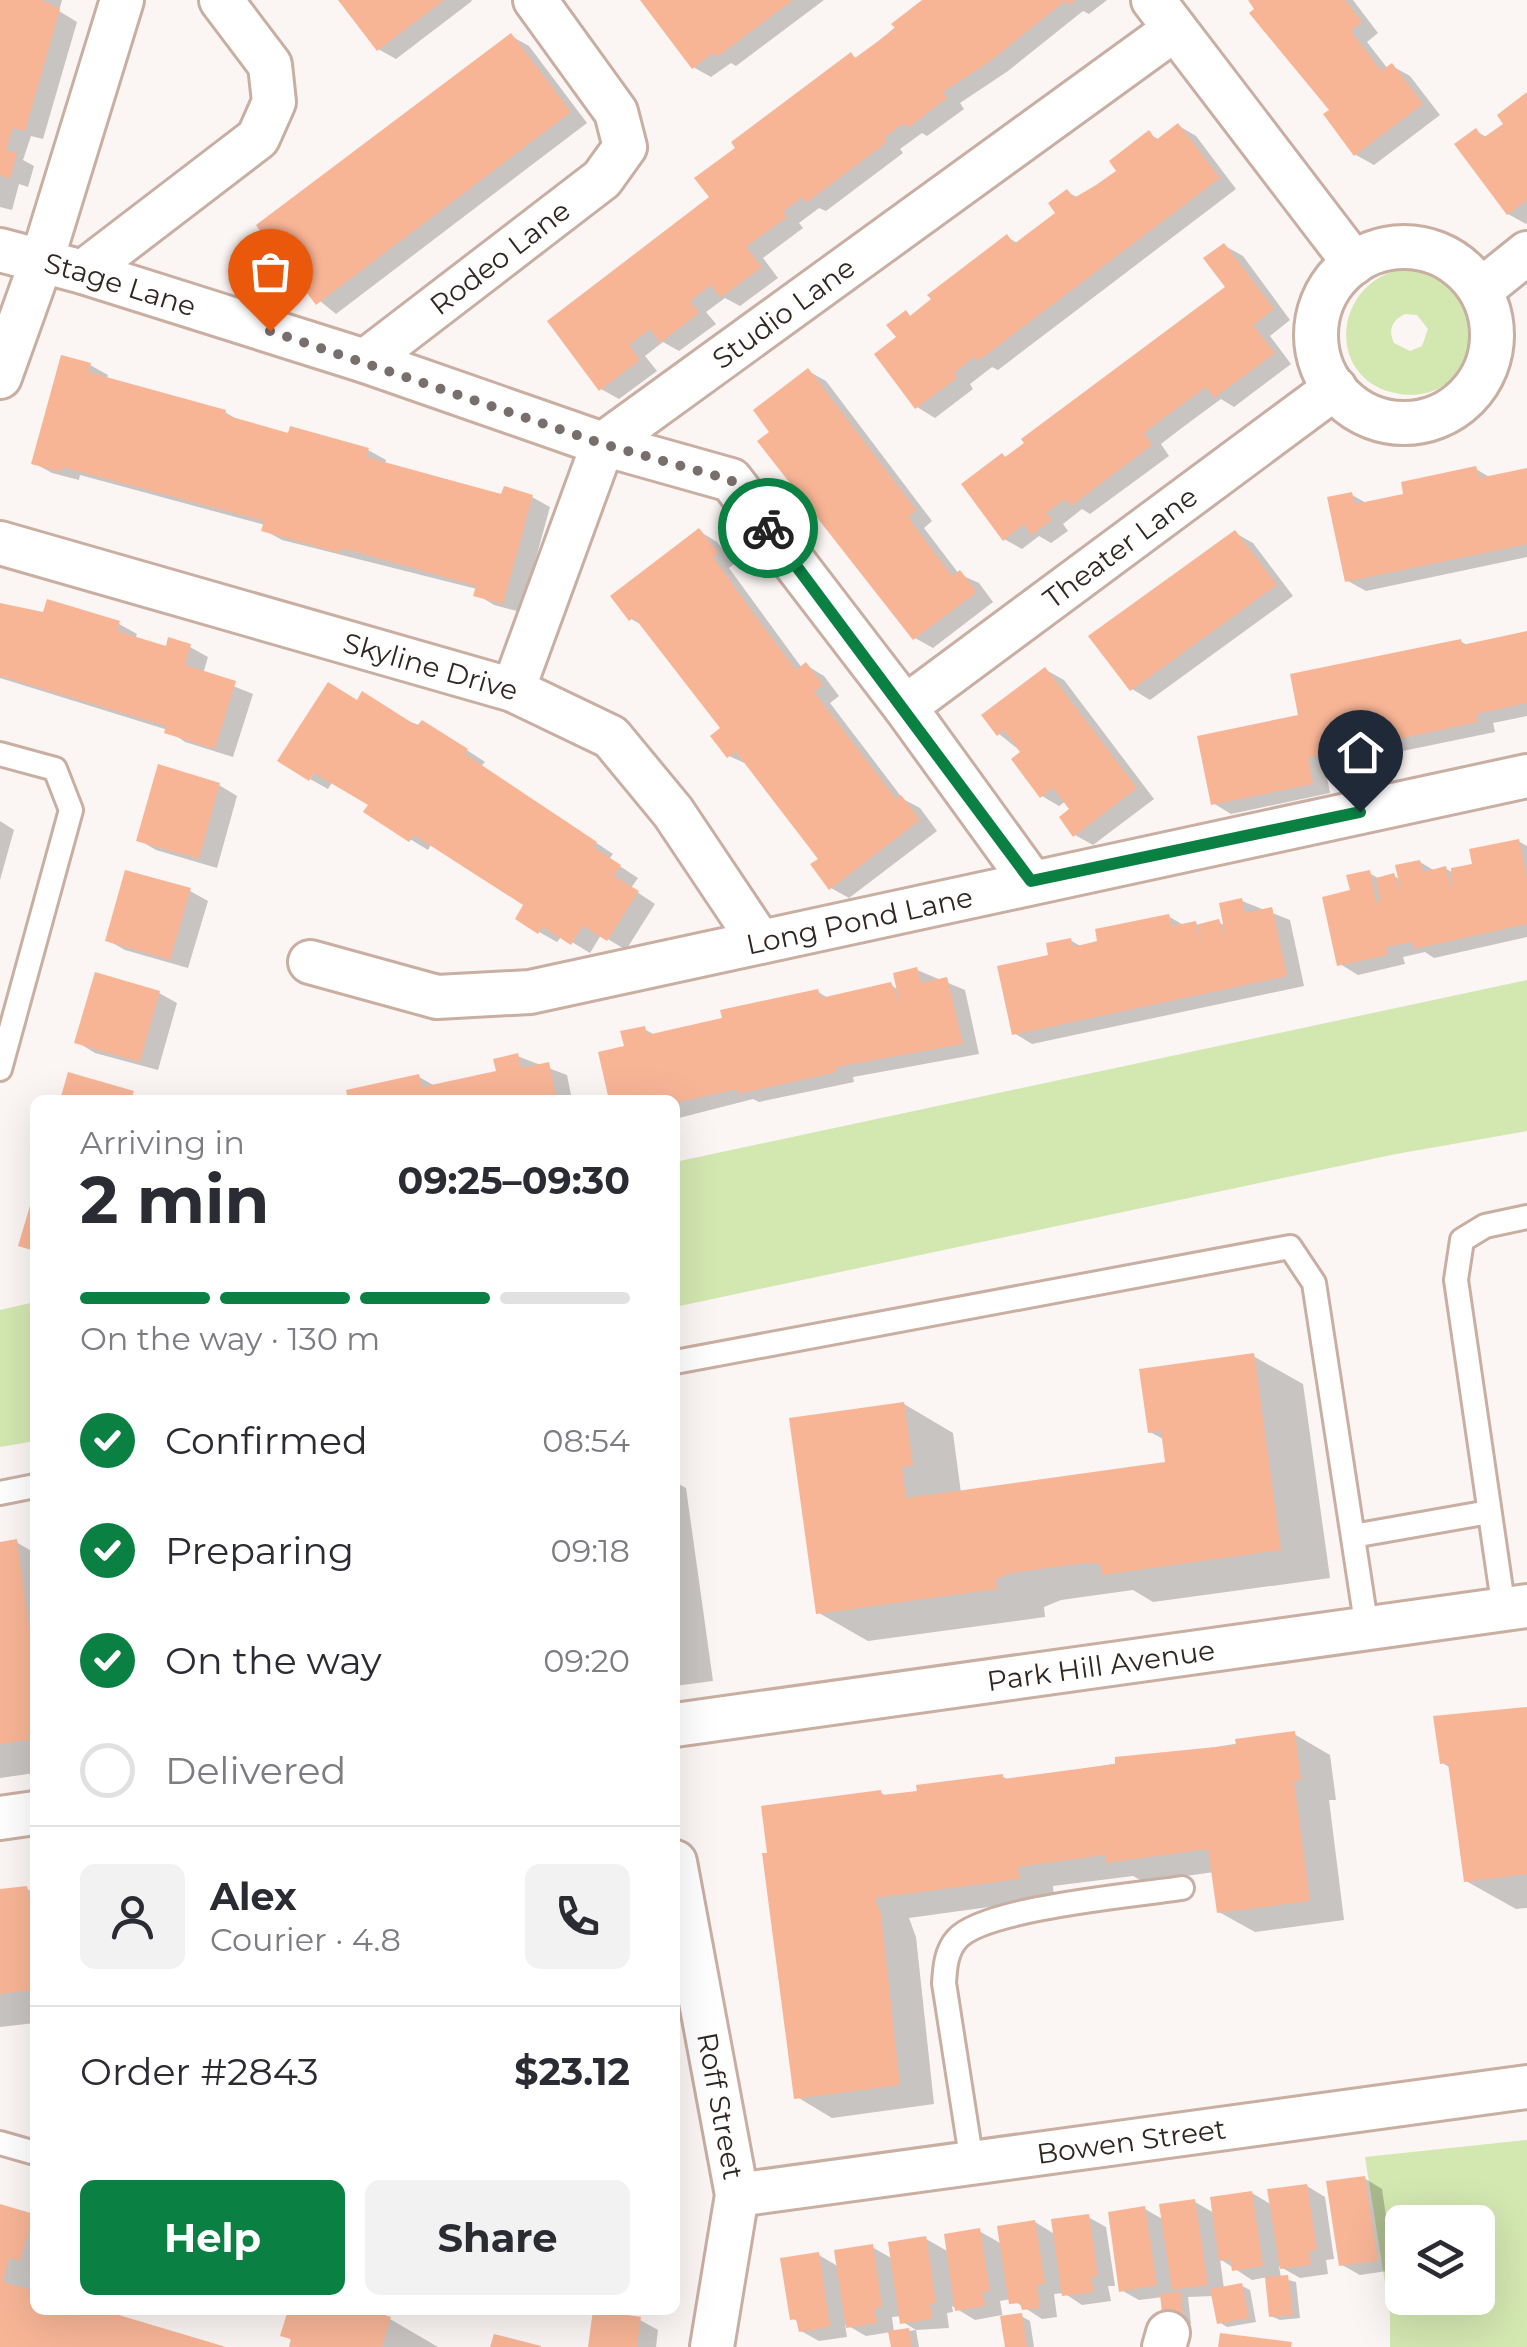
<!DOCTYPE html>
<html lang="en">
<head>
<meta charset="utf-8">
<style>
  body { margin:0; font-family:Montserrat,sans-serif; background:#f2f2f3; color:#2b2b33; height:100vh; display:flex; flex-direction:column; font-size:38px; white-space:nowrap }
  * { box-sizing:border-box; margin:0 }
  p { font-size:32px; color:#7c7c81 }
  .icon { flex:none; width:55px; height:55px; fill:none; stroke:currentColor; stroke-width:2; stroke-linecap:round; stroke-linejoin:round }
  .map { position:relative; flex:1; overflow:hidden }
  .panel { position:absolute; left:30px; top:1095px; width:650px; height:1220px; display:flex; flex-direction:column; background:#fff; border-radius:15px; box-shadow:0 10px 40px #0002 }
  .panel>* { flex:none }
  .buttons { position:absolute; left:1385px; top:2205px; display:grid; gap:20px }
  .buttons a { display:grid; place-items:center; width:110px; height:110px; border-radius:15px; background:#fff; box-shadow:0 10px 40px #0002; font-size:50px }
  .pin { position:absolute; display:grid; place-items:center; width:85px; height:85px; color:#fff; margin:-102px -42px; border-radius:50% 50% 50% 0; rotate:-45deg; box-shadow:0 0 10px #0007 }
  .pin .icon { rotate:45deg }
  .courier { position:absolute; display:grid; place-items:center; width:100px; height:100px; margin:-50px; border:8px solid #0b8043; border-radius:50%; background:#fff; color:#222; box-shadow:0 2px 12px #0007 }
  .head em { font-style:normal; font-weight:700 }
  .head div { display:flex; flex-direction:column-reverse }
  .head { display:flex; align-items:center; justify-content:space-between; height:170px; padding:0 50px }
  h1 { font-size:65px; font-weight:700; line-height:75px }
  .bar { display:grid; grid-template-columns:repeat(4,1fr); gap:15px 10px; align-content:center; height:120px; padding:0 50px }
  .bar i { height:12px; border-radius:8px; background:#e1e1e2 }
  .bar .on { background:#0b8043 }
  .bar p { grid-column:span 4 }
  .line { display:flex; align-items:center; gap:25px; padding:0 50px; border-top:2px solid #e1e1e2 }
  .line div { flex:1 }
  .round { display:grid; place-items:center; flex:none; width:105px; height:105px; border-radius:15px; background:#f2f2f3 }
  ol { padding:0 50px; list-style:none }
  li { display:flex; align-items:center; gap:30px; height:110px }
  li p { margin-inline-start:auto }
  li .icon { padding:10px; border-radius:50%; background:#0b8043; color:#fff; stroke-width:4 }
  li:last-child { color:#7c7c81 }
  li i { width:55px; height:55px; border:5px solid #e1e1e2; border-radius:50% }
  .action { display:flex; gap:20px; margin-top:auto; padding:20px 50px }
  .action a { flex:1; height:115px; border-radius:15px; background:#0b8043; color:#fff; font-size:40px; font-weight:700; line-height:115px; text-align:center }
  .action a+a { background:#f2f2f3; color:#2b2b33 }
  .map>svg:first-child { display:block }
  .green { fill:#d3e7b1; fill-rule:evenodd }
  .shadow { fill:#0003; fill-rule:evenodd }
  .building { fill:#f8b596 }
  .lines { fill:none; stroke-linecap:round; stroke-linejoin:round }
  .service-casing { stroke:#c9aea2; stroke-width:28 }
  .minor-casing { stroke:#c9aea2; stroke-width:48 }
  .service { stroke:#fff; stroke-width:22 }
  .minor { stroke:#fff; stroke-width:42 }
  .done { stroke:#786e6b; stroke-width:10; stroke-dasharray:0 18 }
  .route { stroke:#0b8043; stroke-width:12 }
  .labels { text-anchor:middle; stroke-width:9; stroke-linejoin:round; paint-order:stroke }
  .street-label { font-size:28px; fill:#312622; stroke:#fbf5f3 }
</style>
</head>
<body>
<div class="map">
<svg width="1527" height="2347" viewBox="0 0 1527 2347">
  <rect width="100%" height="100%" fill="#fbf5f3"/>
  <g class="green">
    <path d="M 1414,268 C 1501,287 1480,406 1400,394 C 1321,382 1332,272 1414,268 ZM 1405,314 L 1417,315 L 1428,329 L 1422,346 L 1410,351 L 1394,343 C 1388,330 1392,320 1405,314 Z"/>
    <polygon points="1527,980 1527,1131 1396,1154 675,1307 675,1162"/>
    <polygon points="35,1302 35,1441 0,1447 0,1310"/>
    <path d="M 1527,2140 L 1527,2347 L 1390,2347 L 1390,2314 L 1365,2157 ZM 1478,2222 L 1478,2298 L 1402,2298 L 1402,2222 Z"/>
  </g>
  <g class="shadow">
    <polygon points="0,0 62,0 59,11 77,22 43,139 31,136 23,160 34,166 28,187 19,184 12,210 0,207"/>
    <polygon points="343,0 471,0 472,1 396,59 378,49"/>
    <polygon points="643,0 824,0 736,66 731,63 711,77 693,67"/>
    <polygon points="927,0 1107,0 1089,14 1083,11 1008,71 960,103 964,109 927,136 922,133 900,149 903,153 826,211 819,208 799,223 803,228 763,258 778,278 740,306 725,298 706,312 716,324 679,351 663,342 645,356 657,371 619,399 601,389 713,198 851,55 858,59"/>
    <polygon points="1251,0 1353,0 1378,33 1367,42 1388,69 1392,66 1410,76 1440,115 1374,165 1356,155 1327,115 1332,111"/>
    <polygon points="511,36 529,46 587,123 336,314 309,292 292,305 274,295"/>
    <polygon points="1527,95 1527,223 1526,224 1508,214 1476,131 1488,138 1506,125"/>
    <polygon points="1179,126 1196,136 1236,189 998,370 992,367 970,384 973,389 935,418 917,407 900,338 906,313 912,317 1007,237 1019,244 1059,213 1067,192 1079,198 1120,171 1149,134 1160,140"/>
    <polygon points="1225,246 1243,256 1290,320 1270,336 1291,364 1234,407 1221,399 1183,427 1161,444 1169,456 1090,514 1082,509 1063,524 1068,531 1051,543 1039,536 1022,549 1004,539 1007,459 1229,287"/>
    <polygon points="63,358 90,365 108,375 107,380 225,412 245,424 289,436 292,429 368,450 386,460 385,465 503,497 532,497 550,507 521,612 494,605 476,594 477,589 282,540 264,530 265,525 80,475 79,480 52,473 34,463"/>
    <polygon points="808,371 826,381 932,521 924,528 959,574 979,583 993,602 933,648 915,638 773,432"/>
    <polygon points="1476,469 1491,478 1527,470 1527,557 1366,591 1348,581 1352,495 1368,504 1406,496"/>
    <polygon points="699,531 717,542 734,564 729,568 802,668 806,665 824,676 839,696 830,703 903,799 920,808 937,831 849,898 831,888 821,859 749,765 729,756 724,728 644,626 631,619"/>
    <polygon points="1235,533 1253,543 1293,596 1150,700 1132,689"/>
    <polygon points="49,602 119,624 137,634 135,639 167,649 190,647 208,657 203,674 253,694 233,757 185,742 168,730 0,678 0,606 45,615"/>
    <polygon points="1527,634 1527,716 1493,723 1495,732 1325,767 1330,793 1231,814 1213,803 1301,717 1460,641 1469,646"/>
    <polygon points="1046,670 1064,680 1154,799 1093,845 1075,835 1072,810 1066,801 1059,806 1042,796 1023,753 999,734"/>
    <polygon points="358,703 441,733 485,762 481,766 613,854 609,859 638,878 631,888 655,904 626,950 601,935 590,953 562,936 557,942 539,932 527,904 432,843 428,850 387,825 371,804 333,781 328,789 310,779"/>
    <polygon points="160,768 219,785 237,796 217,868 156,850 139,840"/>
    <polygon points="0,821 14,830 0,880"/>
    <polygon points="1518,841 1527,846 1527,937 1434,958 1425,952 1403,957 1405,964 1358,975 1340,964 1353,892 1369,873 1380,879 1394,876 1401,880 1420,862 1435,871 1446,869 1454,873"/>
    <polygon points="190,891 208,901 188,968 125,950 107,940"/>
    <polygon points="1242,901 1290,920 1304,986 1032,1044 1014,1033 1051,957 1070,940 1082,947 1168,916 1185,926 1218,922 1226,926"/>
    <polygon points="917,970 965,990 979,1054 853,1077 854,1082 759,1102 753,1099 675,1119 675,1100 627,1048 644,1029 657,1036 818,992 830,999 891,985 897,989"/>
    <polygon points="159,993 177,1003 158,1070 95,1053 77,1042"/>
    <polygon points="517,1056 567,1075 572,1100 350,1100 419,1077 435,1086 499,1073"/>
    <polygon points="1253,1356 1303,1384 1330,1578 1153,1602 1133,1590 1061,1600 1044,1607 1045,1617 868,1641 819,1613 904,1404 953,1433 961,1493 1168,1464 1165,1440 1150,1432"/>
    <polygon points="675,1482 686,1488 713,1681 675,1686"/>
    <polygon points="16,1542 35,1553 35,1773 0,1778 0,1544"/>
    <polygon points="1527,1710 1527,1908 1516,1909 1466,1881 1451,1768 1442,1763"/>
    <polygon points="1294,1734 1330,1755 1336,1800 1329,1800 1344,1920 1255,1932 1219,1912 1214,1872 1144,1882 1133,1876 1053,1886 1054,1898 909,1918 916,1937 934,2104 832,2118 797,2097 880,1792 888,1797 1002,1776 1010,1781"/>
    <polygon points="27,1889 35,1893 35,2023 0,2027 0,1892"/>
    <polygon points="1364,2178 1382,2189 1394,2270 1360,2275 1342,2265"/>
    <polygon points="1307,2186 1325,2197 1334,2259 1326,2260 1328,2274 1300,2278 1279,2266 1281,2278 1296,2282 1300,2318 1280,2320 1271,2316 1268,2277 1252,2280 1220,2259 1224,2289 1242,2286 1250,2290 1256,2322 1227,2327 1219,2322 1214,2296 1188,2297 1191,2324 1174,2326 1163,2297 1139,2300 1121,2290 1145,2209 1164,2220 1195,2202 1214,2213 1252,2193 1272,2205"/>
    <polygon points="0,2207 35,2217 35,2310 92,2310 220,2347 0,2347"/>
    <path d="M 1088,2217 L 1106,2227 L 1115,2286 L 1108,2286 L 1111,2301 L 1082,2305 L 1064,2293 L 1054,2294 L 1057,2317 L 1042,2319 L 1011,2299 L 1000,2301 L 1003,2319 L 1021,2316 L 1030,2321 L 1034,2347 L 1007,2347 L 1002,2315 L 975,2320 L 952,2306 L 953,2312 L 947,2313 L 949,2328 L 916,2330 L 919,2347 L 894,2347 L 891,2332 L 866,2336 L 845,2324 L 847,2337 L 819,2341 L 801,2331 L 800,2323 L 792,2318 L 819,2255 L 839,2267 L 872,2247 L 893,2259 L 926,2239 L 949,2252 L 979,2231 L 1002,2244 L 1035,2222 L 1056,2235 ZM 902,2316 L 903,2322 L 916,2330 L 894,2333 L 892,2317 Z"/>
    <polygon points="291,2310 359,2310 390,2319 438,2347 292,2347 293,2341 283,2335"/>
    <polygon points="640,2320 658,2330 656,2347 590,2347"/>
  </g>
  <g class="building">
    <polygon points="0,0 42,0 60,9 25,131 13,128 6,150 17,153 10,179 0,175"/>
    <polygon points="338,0 444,0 377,51"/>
    <polygon points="640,0 793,0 717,57 713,53 692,69"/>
    <polygon points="922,0 1076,0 1069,5 1065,1 989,62 943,92 947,98 908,128 904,123 884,138 887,142 806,203 802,197 783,212 787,217 746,247 762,267 720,298 711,285 690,301 699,313 660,343 650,329 629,345 640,360 599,391 547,321 709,197 694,178 735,148 731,142 851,52 855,58 877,42 895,28 891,24"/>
    <polygon points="1248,0 1345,0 1362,22 1351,31 1381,71 1392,63 1423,104 1354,156 1323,114 1329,110 1249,13 1254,9"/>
    <polygon points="511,33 571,112 316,305 296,278 273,296 237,249 260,231 256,225"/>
    <polygon points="1527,92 1527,200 1507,215 1454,144 1476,128 1483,138 1503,124 1497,115"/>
    <polygon points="1178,123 1220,178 978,361 974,357 954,373 957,378 915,409 874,354 896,337 886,325 906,310 910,316 931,299 927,295 1007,234 1014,244 1055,213 1048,203 1067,189 1074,198 1096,185 1116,171 1109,161 1149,130 1156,140"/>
    <polygon points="1224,243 1274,309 1253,325 1275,353 1214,398 1206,387 1165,417 1144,433 1152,445 1071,506 1066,499 1046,513 1052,520 1031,535 1024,524 1003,541 961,484 1002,453 1005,457 1024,443 1021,439 1225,287 1203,258"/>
    <polygon points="61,355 91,363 88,372 226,410 225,415 288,433 290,426 369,448 366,457 501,494 504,486 533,495 503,604 473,596 476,586 342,548 340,553 261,531 264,521 62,467 61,472 31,464"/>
    <polygon points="808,368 916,510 908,517 921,535 952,576 960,570 977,592 913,640 757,441 769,432 753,410"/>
    <polygon points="1476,466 1479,478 1527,468 1527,544 1345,582 1327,497 1352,492 1355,504 1403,494 1401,482"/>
    <polygon points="699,528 718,553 713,557 756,617 796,670 806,662 823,685 814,692 896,799 901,795 920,820 829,890 810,864 818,859 736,752 727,758 710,736 720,728 634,617 629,621 610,596"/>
    <polygon points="1235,530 1277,585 1130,691 1088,636"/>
    <polygon points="47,599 120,621 117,631 166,646 168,637 191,644 185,665 236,681 215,749 164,733 166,726 0,676 0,603 43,612"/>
    <polygon points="1527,631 1527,703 1476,714 1478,722 1308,758 1313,784 1211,805 1197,736 1298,715 1290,674 1461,639 1462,645"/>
    <polygon points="1045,667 1137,788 1073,837 1059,817 1069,809 1053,788 1040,798 1011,759 1020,752 1004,730 997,736 981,715"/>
    <polygon points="328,682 357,700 362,691 417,726 422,720 468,749 465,754 597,842 593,847 621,865 614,876 639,891 607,941 583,926 571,945 543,927 538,934 515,919 523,905 414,835 409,842 363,812 368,805 314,773 309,781 277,761"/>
    <polygon points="158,764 220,783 199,859 136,841"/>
    <polygon points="1519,839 1527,878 1527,924 1414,949 1412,942 1386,947 1388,955 1337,966 1322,897 1350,890 1346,875 1370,870 1376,902 1380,901 1376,878 1394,873 1402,896 1395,865 1420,860 1423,872 1446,866 1452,892 1451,868 1472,864 1469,849"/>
    <polygon points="125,870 191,888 170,960 105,941"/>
    <polygon points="1242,898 1245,913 1272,907 1287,976 1012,1035 997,966 1048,955 1046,943 1071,938 1073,947 1097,941 1095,929 1169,914 1172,926 1196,921 1201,946 1199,924 1219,919 1226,940 1219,903"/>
    <polygon points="917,967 921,983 947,977 963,1044 836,1067 837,1072 738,1094 737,1089 675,1103 609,1100 598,1052 624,1046 620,1031 645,1026 647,1035 722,1018 720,1010 818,989 821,998 891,982 900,1006 893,973"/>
    <polygon points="95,972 160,991 140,1062 74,1043"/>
    <polygon points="518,1053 521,1068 549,1062 557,1100 348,1100 346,1090 419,1074 422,1087 496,1071 493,1059"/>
    <polygon points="68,1072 134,1091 131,1100 60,1100"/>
    <polygon points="35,1189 35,1251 18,1246"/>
    <polygon points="1254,1353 1281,1550 1102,1575 1100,1564 1085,1563 1011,1573 996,1579 997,1589 816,1614 789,1418 904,1402 913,1466 902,1467 906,1498 1165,1462 1161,1431 1148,1433 1139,1369"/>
    <polygon points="17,1539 35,1672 35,1739 0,1744 0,1542"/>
    <polygon points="1527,1707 1527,1874 1464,1882 1448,1763 1440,1764 1433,1716"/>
    <polygon points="1295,1731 1301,1780 1294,1781 1310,1901 1217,1913 1208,1849 1106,1863 1105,1855 1018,1867 1020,1879 875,1898 881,1915 900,2085 794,2099 762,1853 767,1853 761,1806 881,1790 882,1795 917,1791 916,1785 1003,1774 1003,1779 1115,1764 1115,1757 1236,1745 1235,1739"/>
    <polygon points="27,1886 30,1902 35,1901 35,1990 0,1994 0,1889"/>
    <polygon points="1365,2176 1378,2261 1339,2266 1326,2181"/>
    <polygon points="1307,2184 1317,2250 1309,2251 1311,2265 1280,2269 1267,2189"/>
    <polygon points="1252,2191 1263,2266 1232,2271 1230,2259 1219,2261 1210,2197"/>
    <polygon points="1195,2199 1208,2285 1172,2290 1159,2204"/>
    <polygon points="0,2204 34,2214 20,2261 9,2258 3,2282 35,2291 35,2310 102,2310 226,2347 0,2347"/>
    <polygon points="1145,2206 1157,2285 1119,2292 1108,2212"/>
    <polygon points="1089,2214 1098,2276 1091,2277 1094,2292 1062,2296 1051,2219"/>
    <polygon points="1035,2220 1045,2284 1037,2285 1040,2308 1022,2310 1020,2303 1009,2304 997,2226"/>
    <polygon points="980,2228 990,2291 983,2292 985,2306 955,2311 944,2234"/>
    <polygon points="926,2236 936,2303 930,2304 932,2319 900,2324 888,2242"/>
    <polygon points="873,2244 882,2307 875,2307 877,2323 846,2328 834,2250"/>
    <polygon points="819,2252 830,2327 799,2332 796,2319 790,2320 780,2258"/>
    <polygon points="1288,2275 1293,2315 1269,2317 1265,2277"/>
    <polygon points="1242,2283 1249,2318 1217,2324 1210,2289"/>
    <polygon points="1181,2292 1183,2321 1163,2323 1160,2294"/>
    <polygon points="288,2310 368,2310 391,2317 382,2347 289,2347 291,2339 280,2336"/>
    <polygon points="593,2310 641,2317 637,2347 588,2347"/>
    <polygon points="1022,2313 1027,2347 1005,2347 1000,2316"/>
    <polygon points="909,2328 912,2347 891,2347 888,2331"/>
    <polygon points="1220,2333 1292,2342 1291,2347 1218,2347"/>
    <polygon points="494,2334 541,2346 541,2347 490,2347"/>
  </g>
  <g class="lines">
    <g class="service-casing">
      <g id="service">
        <polyline points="0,754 55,769 71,810 0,1069"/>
        <polyline points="675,1362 1290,1247 1314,1283 1367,1629"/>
        <polyline points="0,1493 35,1486"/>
        <polyline points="1353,1536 1489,1512"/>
        <polyline points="1504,1610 1456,1280 1462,1240 1485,1226 1527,1217"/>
        <polyline points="0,2143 35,2153"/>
        <path d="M 972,2163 L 944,1983 C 945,1968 946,1951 957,1939 C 984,1908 1136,1895 1182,1888"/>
      </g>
    </g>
    <g class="minor-casing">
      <g id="minor">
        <polyline points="1153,0 1354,263"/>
        <circle cx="1404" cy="335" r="88"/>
        <path id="s1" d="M 0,250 L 83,272 L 365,361 L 603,444 L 731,480 L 905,707 L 1031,881"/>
        <polyline points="83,272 258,138 274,102 270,65 221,0"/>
        <polyline points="1481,290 1527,253"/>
        <path id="s2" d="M 365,361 L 602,179 L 625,147 L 616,112 L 535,0"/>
        <polyline points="0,377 42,260 122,0"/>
        <path id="s3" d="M 0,543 L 513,690 L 611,737 L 673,812 L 760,942"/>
        <path id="s4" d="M 513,690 L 603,444 L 1175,29"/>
        <path id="s5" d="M 905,707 L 1335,388"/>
        <path id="s6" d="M 310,962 L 437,997 L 530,992 L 1527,776"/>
        <path id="s7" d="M 675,1725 L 1527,1606"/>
        <polyline points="0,1818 35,1813"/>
        <path id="s8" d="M 675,1862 L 737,2195 L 712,2347"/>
        <path id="s9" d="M 737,2195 L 1527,2087"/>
        <polyline points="1164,2347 1168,2333"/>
      </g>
    </g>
    <use href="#service" class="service"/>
    <use href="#minor" class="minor"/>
  </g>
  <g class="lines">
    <polyline class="done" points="270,331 603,444 731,480 768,528"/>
    <polyline class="route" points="768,528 1031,881 1360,812"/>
  </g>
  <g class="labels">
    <g class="street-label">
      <text dy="10" stroke="none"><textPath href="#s2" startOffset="170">Rodeo Lane</textPath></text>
      <text dy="10" stroke="none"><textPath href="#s1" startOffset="125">Stage Lane</textPath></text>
      <text dy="10" stroke="none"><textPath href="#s4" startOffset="485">Studio Lane</textPath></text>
      <text dy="10" stroke="none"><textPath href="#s5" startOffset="268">Theater Lane</textPath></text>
      <text dy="10" stroke="none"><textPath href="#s3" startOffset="448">Skyline Drive</textPath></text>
      <text dy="10" stroke="none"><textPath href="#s6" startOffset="562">Long Pond Lane</textPath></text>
      <text dy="10" stroke="none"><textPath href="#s7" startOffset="430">Park Hill Avenue</textPath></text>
      <text dy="10" stroke="none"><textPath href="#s8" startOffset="248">Roff Street</textPath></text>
      <text dy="10" stroke="none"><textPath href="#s9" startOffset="398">Bowen Street</textPath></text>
    </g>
  </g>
</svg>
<div class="buttons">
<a><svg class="icon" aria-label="layers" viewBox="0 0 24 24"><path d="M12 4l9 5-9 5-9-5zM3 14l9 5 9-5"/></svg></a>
</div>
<div class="pin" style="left:270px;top:331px;background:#ea580c"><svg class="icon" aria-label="bag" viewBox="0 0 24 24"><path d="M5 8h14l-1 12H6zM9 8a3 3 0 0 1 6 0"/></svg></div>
<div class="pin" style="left:1360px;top:812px;background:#1f2937"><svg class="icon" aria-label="home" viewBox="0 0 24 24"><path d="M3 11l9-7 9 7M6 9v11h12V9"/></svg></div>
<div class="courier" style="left:768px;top:528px"><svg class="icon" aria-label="bike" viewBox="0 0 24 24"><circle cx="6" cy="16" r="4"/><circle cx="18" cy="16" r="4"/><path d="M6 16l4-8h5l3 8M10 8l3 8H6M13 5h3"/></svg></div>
<section class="panel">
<div class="head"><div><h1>2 min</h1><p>Arriving in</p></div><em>09:25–09:30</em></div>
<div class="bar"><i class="on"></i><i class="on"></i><i class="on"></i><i></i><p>On the way · 130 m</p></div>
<ol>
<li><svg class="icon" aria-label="check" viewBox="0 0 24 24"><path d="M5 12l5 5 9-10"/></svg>Confirmed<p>08:54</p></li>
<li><svg class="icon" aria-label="check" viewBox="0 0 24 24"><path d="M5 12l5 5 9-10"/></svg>Preparing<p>09:18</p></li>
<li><svg class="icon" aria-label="check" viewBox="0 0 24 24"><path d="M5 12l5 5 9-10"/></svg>On the way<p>09:20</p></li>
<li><i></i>Delivered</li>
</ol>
<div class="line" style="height:180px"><a class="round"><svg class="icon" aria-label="person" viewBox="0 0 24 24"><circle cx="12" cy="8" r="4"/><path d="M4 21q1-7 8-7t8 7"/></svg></a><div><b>Alex</b><p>Courier · 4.8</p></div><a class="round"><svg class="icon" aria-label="phone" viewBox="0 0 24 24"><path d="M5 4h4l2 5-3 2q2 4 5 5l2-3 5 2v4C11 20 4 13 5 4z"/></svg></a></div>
<div class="line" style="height:130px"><div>Order #2843</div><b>$23.12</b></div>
<div class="action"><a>Help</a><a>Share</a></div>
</section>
</div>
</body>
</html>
